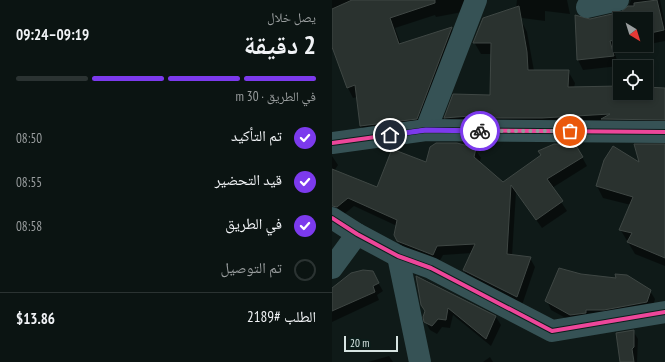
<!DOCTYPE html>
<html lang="ar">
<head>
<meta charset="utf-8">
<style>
  body { margin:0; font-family:"PT Sans Narrow","Noto Naskh Arabic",sans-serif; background:#141d1b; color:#f1f3f6; direction:rtl; height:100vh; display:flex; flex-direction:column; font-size:15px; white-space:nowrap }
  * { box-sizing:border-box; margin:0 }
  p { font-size:13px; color:#9a9e9f }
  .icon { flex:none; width:22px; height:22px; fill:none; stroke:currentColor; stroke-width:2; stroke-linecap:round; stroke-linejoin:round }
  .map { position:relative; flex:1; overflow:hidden; direction:ltr }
  .drawer { display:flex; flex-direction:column; background:#0b1412; width:332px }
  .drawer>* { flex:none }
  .needle { width:26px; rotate:142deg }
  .controls { position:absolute; left:281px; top:12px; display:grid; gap:8px }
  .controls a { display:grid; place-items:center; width:40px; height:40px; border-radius:0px; background:#0b1412; box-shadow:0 2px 6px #0003,0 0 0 1px #2b3332; font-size:20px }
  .scale { position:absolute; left:12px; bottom:10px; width:54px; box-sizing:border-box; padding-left:4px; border:2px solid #d7e4e2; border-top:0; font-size:11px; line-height:14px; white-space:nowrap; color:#d7e4e2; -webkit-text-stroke:3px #0b1f1c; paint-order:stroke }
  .pin { position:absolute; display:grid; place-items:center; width:34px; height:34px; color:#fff; margin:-17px; border:2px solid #fff; border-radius:50%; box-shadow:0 1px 4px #0007 }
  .courier { position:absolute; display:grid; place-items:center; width:40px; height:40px; margin:-20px; border:3px solid #7c3aed; border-radius:50%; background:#fff; color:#222; box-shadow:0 1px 5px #0007 }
  .head em { font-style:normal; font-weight:700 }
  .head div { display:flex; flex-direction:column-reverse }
  .head { display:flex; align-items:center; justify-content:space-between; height:68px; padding:0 16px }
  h1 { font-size:26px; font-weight:700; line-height:30px }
  .bar { display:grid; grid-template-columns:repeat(4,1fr); gap:6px 4px; align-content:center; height:48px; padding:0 16px }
  .bar i { height:5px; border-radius:3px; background:#2b3332 }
  .bar .active { background:#7c3aed }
  .bar p { grid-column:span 4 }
  .line { display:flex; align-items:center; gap:10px; padding:0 16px; border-top:1px solid #2b3332 }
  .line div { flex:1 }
  ol { padding:0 16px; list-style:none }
  li { display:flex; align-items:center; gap:12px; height:44px }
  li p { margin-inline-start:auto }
  li .icon { padding:4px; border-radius:50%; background:#7c3aed; color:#fff; stroke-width:4 }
  li:last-child { color:#9a9e9f }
  li i { width:22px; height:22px; border:2px solid #2b3332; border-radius:50% }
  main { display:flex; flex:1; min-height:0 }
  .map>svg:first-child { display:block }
  .shadow { fill:#0007; fill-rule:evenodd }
  .building { fill:#2a322f; stroke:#3f4744 }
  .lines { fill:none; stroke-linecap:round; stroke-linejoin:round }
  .minor { stroke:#365255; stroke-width:22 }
  .cycleway-casing { stroke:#0b1f1c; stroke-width:6 }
  .cycleway { stroke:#ed469a; stroke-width:4 }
  .done { stroke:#919d9b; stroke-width:4; stroke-dasharray:0 7.2 }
  .route { stroke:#7c3aed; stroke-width:5 }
</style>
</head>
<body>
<main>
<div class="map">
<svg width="333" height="362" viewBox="0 0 333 362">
  <rect width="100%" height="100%" fill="#0f1a18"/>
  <g class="shadow">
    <polygon points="0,0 144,0 136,11 104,17 103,15 63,28 69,45 120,29 125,38 91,129 35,136 29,126 25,97 21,98 16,88 0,47"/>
    <polygon points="185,0 235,0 238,14 213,11 213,21 190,18 184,8"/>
    <path d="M 299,0 L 328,0 L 333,24 L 333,41 L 282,51 L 287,66 L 251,70 L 246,60 L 244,17 L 258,20 L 289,13 L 295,10 ZM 288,19 L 314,19 L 314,45 L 288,45 Z"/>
    <polygon points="189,20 195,32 202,71 236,71 243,83 242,88 288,87 288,93 314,93 314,88 333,89 333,130 120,129 113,118 159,96 159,54 149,54 142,42"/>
    <polygon points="333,145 333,266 303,254 288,229 299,205 271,198 265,186 273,160 309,164"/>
    <polygon points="143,149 149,158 147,163 171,184 250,157 255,166 220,188 235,211 210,228 184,192 180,256 198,258 203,267 190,305 137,280 132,270 140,253 111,255 106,264 71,250 66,241 65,226 22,206 10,216 7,215 0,202 0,156 6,165 2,171 45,188 94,164"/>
    <polygon points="40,272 51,291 45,295 47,300 0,322 0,290"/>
    <polygon points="248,274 318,291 323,299 320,310 243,323 219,310 215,301"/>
    <polygon points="84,278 94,280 164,317 169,325 159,346 121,315 118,328 110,327 105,334 98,330 93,321 94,312"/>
    <polygon points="301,331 306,339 305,362 290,362"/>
    <polygon points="57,356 61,362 36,362"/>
    <polygon points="158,357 161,362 151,362"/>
  </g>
  <g class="building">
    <polygon points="20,0 103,0 103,3 58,18 67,44 120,27 85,119 28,126 23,85 15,88 0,47 0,9"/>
    <polygon points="325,0 332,30 314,34 314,19 288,19 288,39 278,41 282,56 245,60 243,15 258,19 289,12 296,6 302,6 302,3"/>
    <polygon points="187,6 195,52 196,70 237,70 236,87 288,86 288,93 314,93 314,87 333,88 333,120 269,119 278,114 210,118 135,118 138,116 112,118 121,94 158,95 159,43 141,43 151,18"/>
    <polygon points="104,143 125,143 144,148 142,157 171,182 209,155 206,151 222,144 243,144 251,157 215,179 231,201 204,220 179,185 175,254 199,257 185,297 131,270 143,244 105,246 101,255 65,241 62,235 65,220 16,198 5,207 0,206 0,169 45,187 60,149 94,162 98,147"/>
    <polygon points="302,144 333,144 333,258 295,242 300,233 287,230 301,197 264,186 272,160 281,146 307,162"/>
    <polygon points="227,268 249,274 284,278 283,274 295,275 319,290 315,302 272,310 254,310 254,313 238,315 213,301"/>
    <polygon points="31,270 41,271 47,283 41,286 43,292 0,311 0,288 19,273"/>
    <polygon points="84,276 164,316 154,339 116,308 114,320 106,319 100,326 92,322 91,317 93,311 89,305"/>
    <polygon points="302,330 302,347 300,349 302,362 288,362 284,333"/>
  </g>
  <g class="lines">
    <g class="minor">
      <polyline points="255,7 286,0"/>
      <polyline points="94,130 144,0"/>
      <polyline points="0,143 94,130 333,132"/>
      <polyline points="0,218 25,234 66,256 99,268 220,331 333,312"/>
      <polyline points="66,256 88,362"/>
      <polyline points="0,268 25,234"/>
    </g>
    <g class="cycleway-casing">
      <g id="cycleway">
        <polyline points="0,143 94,130 333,132"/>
        <polyline points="0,218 25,234 66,256 99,268 220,331 333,312"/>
      </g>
    </g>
    <use href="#cycleway" class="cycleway"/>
  </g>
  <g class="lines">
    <polyline class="done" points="148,131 238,131"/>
    <polyline class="route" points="58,135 94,130 148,131"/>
  </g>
</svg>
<div class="controls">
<a><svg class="needle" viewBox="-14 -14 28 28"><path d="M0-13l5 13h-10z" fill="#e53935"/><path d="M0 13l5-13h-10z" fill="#9a9e9f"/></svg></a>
<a><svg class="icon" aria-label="locate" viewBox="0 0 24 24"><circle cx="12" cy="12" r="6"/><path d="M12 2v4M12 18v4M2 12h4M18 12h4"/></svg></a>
</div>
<div class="scale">20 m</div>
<div class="pin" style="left:238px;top:131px;background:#ea580c"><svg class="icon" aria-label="bag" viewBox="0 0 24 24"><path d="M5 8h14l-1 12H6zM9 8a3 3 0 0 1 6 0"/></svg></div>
<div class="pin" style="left:58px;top:135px;background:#1f2937"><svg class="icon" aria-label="home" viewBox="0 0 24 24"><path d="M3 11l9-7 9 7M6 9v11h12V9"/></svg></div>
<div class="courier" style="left:148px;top:131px"><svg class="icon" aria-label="bike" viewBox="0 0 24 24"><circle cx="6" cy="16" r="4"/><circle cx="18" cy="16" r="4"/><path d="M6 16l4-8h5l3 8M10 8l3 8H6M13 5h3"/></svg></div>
</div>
<section class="drawer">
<div class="head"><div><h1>2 دقيقة</h1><p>يصل خلال</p></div><em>09:19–09:24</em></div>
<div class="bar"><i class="active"></i><i class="active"></i><i class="active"></i><i></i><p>في الطريق · 30 m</p></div>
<ol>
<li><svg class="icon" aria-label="check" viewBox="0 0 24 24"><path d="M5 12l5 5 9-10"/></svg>تم التأكيد<p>08:50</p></li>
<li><svg class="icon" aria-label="check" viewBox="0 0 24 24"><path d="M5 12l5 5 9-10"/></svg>قيد التحضير<p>08:55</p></li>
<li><svg class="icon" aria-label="check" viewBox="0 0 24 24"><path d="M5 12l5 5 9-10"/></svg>في الطريق<p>08:58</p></li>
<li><i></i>تم التوصيل</li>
</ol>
<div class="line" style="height:52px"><div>الطلب #2189</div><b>$13.86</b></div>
</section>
</main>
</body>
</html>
